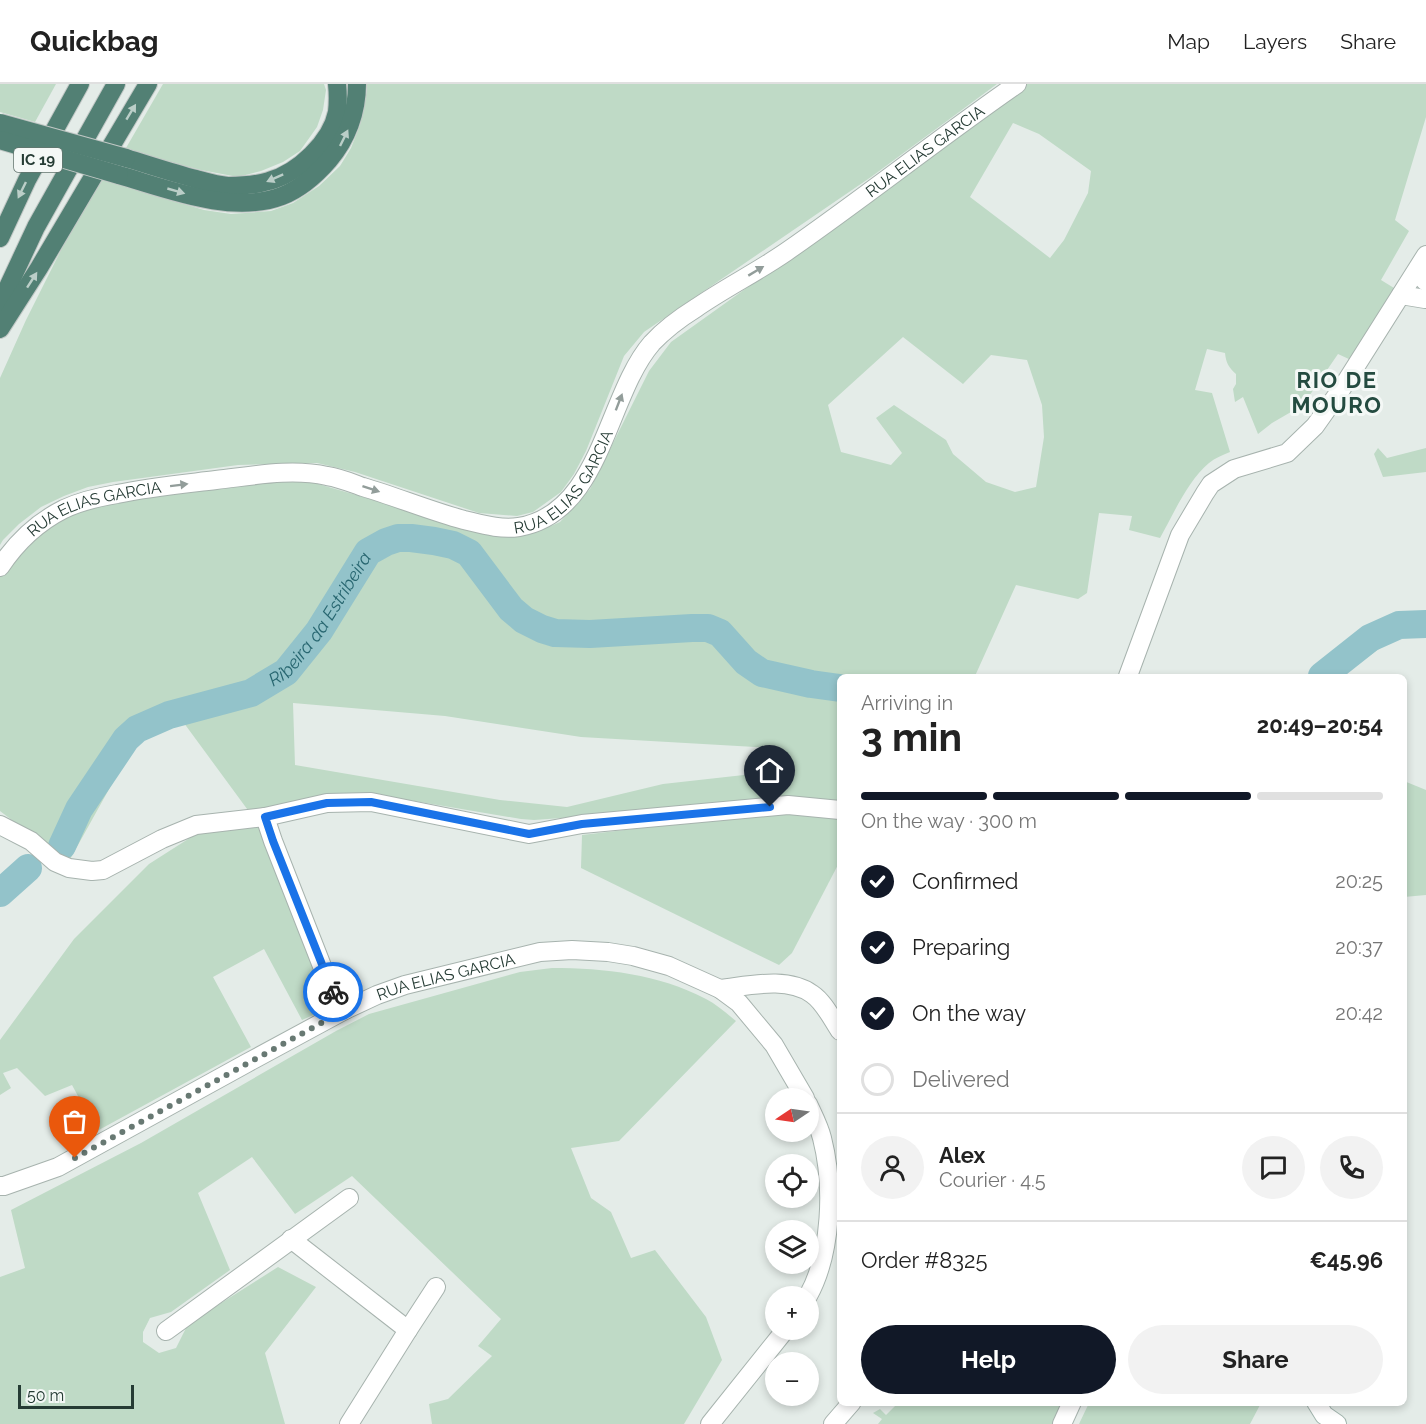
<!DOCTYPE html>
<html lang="en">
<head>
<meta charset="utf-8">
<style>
  body { margin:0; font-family:Raleway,sans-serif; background:#f2f2f2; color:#222; height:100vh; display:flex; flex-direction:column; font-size:22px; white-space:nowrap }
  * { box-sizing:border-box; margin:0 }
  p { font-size:20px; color:#767676 }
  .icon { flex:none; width:33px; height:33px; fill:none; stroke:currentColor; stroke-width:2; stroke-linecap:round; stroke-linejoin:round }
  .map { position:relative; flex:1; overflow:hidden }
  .sheet { position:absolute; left:837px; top:590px; width:570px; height:732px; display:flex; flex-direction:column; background:#fff; border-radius:9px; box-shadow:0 3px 9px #0003 }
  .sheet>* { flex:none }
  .needle { width:39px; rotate:257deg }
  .fabs { position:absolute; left:765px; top:1004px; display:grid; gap:12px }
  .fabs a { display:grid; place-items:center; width:54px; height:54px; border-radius:50%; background:#fff; box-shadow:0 3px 9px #0003; font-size:30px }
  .scale { position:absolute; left:18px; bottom:15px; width:116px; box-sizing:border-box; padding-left:6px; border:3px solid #253b34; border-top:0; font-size:16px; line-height:21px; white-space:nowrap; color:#253b34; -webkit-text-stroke:4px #f4f8f6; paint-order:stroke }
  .pin { position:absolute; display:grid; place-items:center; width:51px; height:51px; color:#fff; margin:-62px -26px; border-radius:50% 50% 50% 0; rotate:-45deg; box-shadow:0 0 6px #0007 }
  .pin .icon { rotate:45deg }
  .courier { position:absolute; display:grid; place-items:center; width:60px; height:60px; margin:-30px; border:4px solid #1a73e8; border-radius:50%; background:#fff; color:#222; box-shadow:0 2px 8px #0007 }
  .summary em { font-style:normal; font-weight:700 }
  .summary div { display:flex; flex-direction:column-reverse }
  .summary { display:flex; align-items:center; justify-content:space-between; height:102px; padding:0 24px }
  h1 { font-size:39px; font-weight:700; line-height:45px }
  .bar { display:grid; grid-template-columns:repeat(4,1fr); gap:9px 6px; align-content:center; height:72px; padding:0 24px }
  .bar i { height:8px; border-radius:4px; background:#e0e0e0 }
  .bar .active { background:#111827 }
  .bar p { grid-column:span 4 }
  .line { display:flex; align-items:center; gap:15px; padding:0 24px; border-top:2px solid #e0e0e0 }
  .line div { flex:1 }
  .round { display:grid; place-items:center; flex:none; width:63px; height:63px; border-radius:32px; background:#f2f2f2 }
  ol { padding:0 24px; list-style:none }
  li { display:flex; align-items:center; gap:18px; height:66px }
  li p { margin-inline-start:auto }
  li .icon { padding:6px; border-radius:50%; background:#111827; color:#fff; stroke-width:4 }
  li:last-child { color:#767676 }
  li i { width:33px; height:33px; border:3px solid #e0e0e0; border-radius:50% }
  .cta { display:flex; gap:12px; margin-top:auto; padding:12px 24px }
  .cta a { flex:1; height:69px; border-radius:36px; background:#111827; color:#fff; font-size:24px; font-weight:700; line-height:69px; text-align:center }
  .cta a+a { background:#f2f2f2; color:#222 }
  header { display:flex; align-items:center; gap:36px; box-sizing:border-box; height:84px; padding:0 30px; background:#fff; border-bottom:2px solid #e0e0e0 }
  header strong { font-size:28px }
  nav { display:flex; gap:33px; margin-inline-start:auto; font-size:21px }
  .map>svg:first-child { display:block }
  .green { fill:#bfdac6; fill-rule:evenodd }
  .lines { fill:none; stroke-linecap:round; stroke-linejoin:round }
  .river { stroke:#93c3ca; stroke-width:28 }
  .minor-casing { stroke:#a7b3ae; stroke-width:20 }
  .tertiary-casing { stroke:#a7b3ae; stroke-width:20 }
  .secondary-casing { stroke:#a3b6af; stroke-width:20 }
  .trunk-casing { stroke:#c2c8c6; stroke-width:20 }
  .minor { stroke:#fff; stroke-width:18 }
  .tertiary { stroke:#fff; stroke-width:18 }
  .secondary { stroke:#fff; stroke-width:18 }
  .trunk { stroke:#528074; stroke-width:18 }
  .trunk-bridge-casing { stroke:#c2c8c6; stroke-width:20; stroke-linecap:butt }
  .trunk-bridge { stroke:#528074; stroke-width:18 }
  .oneway { fill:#bbcec8 }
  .oneway2 { fill:#929d9a }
  .done { stroke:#687973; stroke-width:6; stroke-dasharray:0 10.8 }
  .route { stroke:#1a73e8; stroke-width:8 }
  .labels { text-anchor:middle; stroke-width:6; stroke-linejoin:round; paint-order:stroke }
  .shield { fill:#f4f8f6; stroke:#63746e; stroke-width:1.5 }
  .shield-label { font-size:15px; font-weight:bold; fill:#253b34 }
  .street-label { font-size:16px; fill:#253b34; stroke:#f4f8f6 }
  .water-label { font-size:18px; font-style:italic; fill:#276670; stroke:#f4f8f6 }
  .district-label { font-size:22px; font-weight:bold; letter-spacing:1.5px; fill:#244b40; stroke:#f4f8f6 }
</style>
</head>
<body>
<header>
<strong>Quickbag</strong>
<nav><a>Map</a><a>Layers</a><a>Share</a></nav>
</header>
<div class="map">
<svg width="1426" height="1340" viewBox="0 0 1426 1340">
  <rect width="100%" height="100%" fill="#e4ece8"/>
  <g class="green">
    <polygon points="0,0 56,0 35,38 0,28"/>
    <polygon points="163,0 324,0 326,6 323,26 317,43 300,67 283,78 261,87 238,93 201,86 140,70 130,67 130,65 126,64"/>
    <polygon points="366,0 997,0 871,93 644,248 624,272 586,367 574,390 561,408 533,428 517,432 479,429 355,388 317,379 238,381 113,398 88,403 64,412 41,423 19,440 3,456 0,461 0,294 26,236 97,94 204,126 231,130 271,127 293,119 319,102 340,82 351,64 360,41 367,6"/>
    <path d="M 1026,0 L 1426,0 L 1426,33 L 1395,136 L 1409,147 L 1381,196 L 1394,204 L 1351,276 L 1338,270 L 1303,321 L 1272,339 L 1258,350 L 1243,313 L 1235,318 L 1233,305 L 1236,300 L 1236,290 C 1229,284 1226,279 1225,269 L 1207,265 L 1195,306 L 1212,309 L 1230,368 C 1223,371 1215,374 1209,379 C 1188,396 1173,431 1160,454 L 1129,446 L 1132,432 L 1099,429 L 1087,509 L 1078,515 L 1016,501 L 975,592 L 840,592 L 840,721 L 632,729 L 534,736 L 521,735 L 367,709 L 250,729 L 181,635 L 146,648 L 133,662 L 68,779 L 0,727 L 0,491 L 19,469 L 61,434 L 106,417 L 266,397 L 304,396 L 489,449 L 527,450 L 544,445 L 560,438 L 590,405 L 649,287 L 671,258 L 945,62 ZM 1013,39 L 1039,50 L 1091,87 L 1088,109 L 1064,156 L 1050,174 L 970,113 ZM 903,253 L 963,300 L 991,271 L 1027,276 L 1042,321 L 1044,353 L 1036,403 L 1015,408 L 986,398 L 953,370 L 946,356 L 894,321 L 876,334 L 902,369 L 891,381 L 841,368 L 828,321 ZM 293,619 L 445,632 L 581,653 L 774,664 L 780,687 L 663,700 L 567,723 L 500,716 L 295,681 Z"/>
    <polygon points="1378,364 1387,374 1426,364 1426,388 1383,393 1374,370"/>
    <polygon points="1401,529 1426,529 1426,546 1398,551 1342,592 1306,592 1386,532"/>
    <polygon points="1404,697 1426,706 1426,811 1404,813"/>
    <polygon points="793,726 840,734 840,777 792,869 779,881 581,784 582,751"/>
    <polygon points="259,741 334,922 302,936 264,865 213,893 251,963 97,1047 72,1001 45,1012 17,984 3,989 11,1004 0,1011 0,956 74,855 149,780 196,750"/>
    <path d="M 552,884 C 605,884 658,890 706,915 C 716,920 726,929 736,937 L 619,1057 L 571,1064 L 591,1114 L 611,1128 L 631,1174 L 655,1166 L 706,1233 L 722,1276 L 684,1340 L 432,1340 L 429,1320 L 448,1315 L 492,1272 L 478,1262 L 501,1235 L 352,1092 L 295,1130 L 252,1073 L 198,1109 L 230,1186 L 171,1228 L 150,1234 L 143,1248 L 143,1258 L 159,1269 L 176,1264 L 188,1240 L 278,1183 L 316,1203 L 265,1269 L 285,1340 L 0,1340 L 0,1193 L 25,1184 L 11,1126 L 141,1059 L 336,947 L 369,930 L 520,888 Z"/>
    <polygon points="898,1319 1065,1319 1054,1340 878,1340 882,1335 873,1329 880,1325 886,1331"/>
    <polygon points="1089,1319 1089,1318 1261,1319 1250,1340 1079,1340"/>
  </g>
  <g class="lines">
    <g class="river">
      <polyline points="1322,592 1370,554 1399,541 1426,540"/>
      <path id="s1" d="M 62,762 L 79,725 L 126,655 L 137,645 L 169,631 L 251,609 L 286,588 L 319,547 L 368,468 L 386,458 L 398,454 L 411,454 L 434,457 L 453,461 L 469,469 L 511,525 L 524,536 L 542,545 L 555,549 L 590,550 L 692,544 L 708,544 L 720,549 L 746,578 L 762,589 L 811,600 L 840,604"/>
      <polyline points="0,809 28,784"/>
    </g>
    <g class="minor-casing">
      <g id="minor">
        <polyline points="1416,188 1426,198"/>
        <polyline points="1401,211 1425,215 1426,214"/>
        <polyline points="265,733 273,757 331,905 345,926"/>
        <polyline points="0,741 31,757 55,778 69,784 92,787 103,786 162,755 196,741 265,733 327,719 371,718 529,750 582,740 788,721 840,726"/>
        <path d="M 720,905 C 748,902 787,892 812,910 C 824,918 832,935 840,947"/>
        <polyline points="291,1155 408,1246"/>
        <polyline points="166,1247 349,1114"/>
        <polyline points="349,1340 408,1246 436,1203"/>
        <polyline points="1062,1340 1072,1318"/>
      </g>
    </g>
    <g class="tertiary-casing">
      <g id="tertiary">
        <path id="s2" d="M 0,483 C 16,459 38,438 64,425 C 81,417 99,413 117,410 C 150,403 183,400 216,396 C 252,392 291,384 327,392 C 340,394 352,399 363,403 C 397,413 430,427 464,436 C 481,440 500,446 519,443 C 602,429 606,312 652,259 C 665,245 680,234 696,224 C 725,204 757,188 786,168 C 864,114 939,54 1017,0"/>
        <polyline points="1128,592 1180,451 1205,409 1211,400 1234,385 1287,369 1315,342 1342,304 1426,171"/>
        <path id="s3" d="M 0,1102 L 4,1102 L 58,1083 L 247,979 L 345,926 L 377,911 L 405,901 L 540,868 L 572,866 L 608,868 L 633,872 L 669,882 L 720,905 L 739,919 L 774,961 L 805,1014"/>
        <path d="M 808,1212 C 832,1169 834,1101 822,1054 C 819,1042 813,1031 808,1020"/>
        <polyline points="710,1340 786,1245"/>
        <polyline points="833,1340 852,1318"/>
      </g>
    </g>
    <g class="secondary-casing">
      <polyline id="secondary" points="1316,1318 1324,1331 1337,1340"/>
    </g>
    <g class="trunk-casing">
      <g id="trunk">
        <path d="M 126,74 C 149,81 173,89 196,95 C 207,98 217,101 228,102 C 241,102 256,101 269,97 C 298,89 331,58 337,28 C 338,19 338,9 337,0"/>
        <path d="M 119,91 C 168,105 232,131 282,112 C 300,105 316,91 329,76 C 347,55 357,28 357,0"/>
        <polyline points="0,154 27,96 80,0"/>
        <polyline points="0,220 36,143 116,0"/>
        <polyline points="0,245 39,184 148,0"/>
      </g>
    </g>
    <use href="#minor" class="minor"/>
    <use href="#tertiary" class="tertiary"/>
    <use href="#secondary" class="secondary"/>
    <use href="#trunk" class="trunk"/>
    <g class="trunk-bridge-casing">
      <g id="trunk-bridge">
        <polyline points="0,39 126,74"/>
        <polyline points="0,56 119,91"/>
      </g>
    </g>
    <use href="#trunk-bridge" class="trunk-bridge"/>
  </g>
  <defs><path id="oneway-solid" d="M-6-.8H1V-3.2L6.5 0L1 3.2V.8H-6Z" transform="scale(1.5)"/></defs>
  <g class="oneway">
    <use href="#oneway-solid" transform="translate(131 28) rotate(-59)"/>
    <use href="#oneway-solid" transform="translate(344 54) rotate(-64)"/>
    <use href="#oneway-solid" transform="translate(275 94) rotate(156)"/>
    <use href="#oneway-solid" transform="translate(22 106) rotate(116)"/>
    <use href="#oneway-solid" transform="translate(176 107) rotate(16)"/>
    <use href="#oneway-solid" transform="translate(32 196) rotate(-57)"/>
  </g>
  <g class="oneway2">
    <use href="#oneway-solid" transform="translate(756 187) rotate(-31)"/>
    <use href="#oneway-solid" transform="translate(619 318) rotate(-69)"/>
    <use href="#oneway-solid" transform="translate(179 401) rotate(-7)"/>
    <use href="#oneway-solid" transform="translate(371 405) rotate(18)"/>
  </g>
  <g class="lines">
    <polyline class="done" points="75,1074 345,926 333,908"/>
    <polyline class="route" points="333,908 273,757 265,733 327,719 371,718 529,750 582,740 770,723"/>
  </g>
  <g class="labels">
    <rect class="shield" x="14" y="64" width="48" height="24" rx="4.5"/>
    <g class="shield-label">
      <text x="38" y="81">IC 19</text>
    </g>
    <g class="street-label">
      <text dy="6" stroke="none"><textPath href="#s2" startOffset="1124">RUA ELIAS GARCIA</textPath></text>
      <text dy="6" stroke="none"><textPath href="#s2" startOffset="620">RUA ELIAS GARCIA</textPath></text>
      <text dy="6" stroke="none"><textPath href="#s2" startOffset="116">RUA ELIAS GARCIA</textPath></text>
      <text dy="6" stroke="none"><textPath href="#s3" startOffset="495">RUA ELIAS GARCIA</textPath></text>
    </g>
    <g class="water-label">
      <text dy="6" stroke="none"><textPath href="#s1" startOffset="363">Ribeira da Estribeira</textPath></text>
    </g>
    <g class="district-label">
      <text x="1337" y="304">RIO DE<tspan x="1337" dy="25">MOURO</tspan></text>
    </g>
  </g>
</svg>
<div class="fabs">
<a><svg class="needle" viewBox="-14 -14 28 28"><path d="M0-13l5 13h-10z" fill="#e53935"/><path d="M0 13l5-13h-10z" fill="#767676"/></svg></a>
<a><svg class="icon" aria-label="locate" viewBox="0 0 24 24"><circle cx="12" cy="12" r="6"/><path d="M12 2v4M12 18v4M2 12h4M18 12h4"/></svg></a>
<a><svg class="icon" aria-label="layers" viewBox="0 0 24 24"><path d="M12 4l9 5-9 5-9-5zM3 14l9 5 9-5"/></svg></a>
<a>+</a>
<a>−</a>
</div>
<div class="scale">50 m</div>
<div class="pin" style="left:75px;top:1074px;background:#ea580c"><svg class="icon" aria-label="bag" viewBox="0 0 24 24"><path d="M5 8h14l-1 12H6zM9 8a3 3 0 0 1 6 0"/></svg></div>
<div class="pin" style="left:770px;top:723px;background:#1f2937"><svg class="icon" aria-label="home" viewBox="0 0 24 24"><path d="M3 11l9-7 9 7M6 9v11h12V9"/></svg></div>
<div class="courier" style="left:333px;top:908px"><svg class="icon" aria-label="bike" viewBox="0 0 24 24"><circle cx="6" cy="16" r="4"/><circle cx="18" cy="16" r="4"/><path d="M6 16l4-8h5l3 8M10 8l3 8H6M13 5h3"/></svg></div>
<section class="sheet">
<div class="summary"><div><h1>3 min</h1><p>Arriving in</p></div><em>20:49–20:54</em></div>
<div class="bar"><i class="active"></i><i class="active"></i><i class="active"></i><i></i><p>On the way · 300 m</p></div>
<ol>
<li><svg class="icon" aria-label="check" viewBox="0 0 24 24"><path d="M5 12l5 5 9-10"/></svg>Confirmed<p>20:25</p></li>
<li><svg class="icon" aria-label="check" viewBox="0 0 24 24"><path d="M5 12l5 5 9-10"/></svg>Preparing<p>20:37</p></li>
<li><svg class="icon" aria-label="check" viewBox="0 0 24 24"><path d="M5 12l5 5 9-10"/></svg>On the way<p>20:42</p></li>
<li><i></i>Delivered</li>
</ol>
<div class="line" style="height:108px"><a class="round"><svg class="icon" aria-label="person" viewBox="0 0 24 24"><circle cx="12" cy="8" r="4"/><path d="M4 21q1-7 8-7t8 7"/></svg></a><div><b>Alex</b><p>Courier · 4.5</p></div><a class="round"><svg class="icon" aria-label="chat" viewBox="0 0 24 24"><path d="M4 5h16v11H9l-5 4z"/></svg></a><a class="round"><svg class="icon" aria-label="phone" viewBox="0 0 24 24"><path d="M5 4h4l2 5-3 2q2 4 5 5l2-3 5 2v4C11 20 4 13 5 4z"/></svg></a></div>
<div class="line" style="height:78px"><div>Order #8325</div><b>€45.96</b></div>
<div class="cta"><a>Help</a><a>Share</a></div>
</section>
</div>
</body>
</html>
